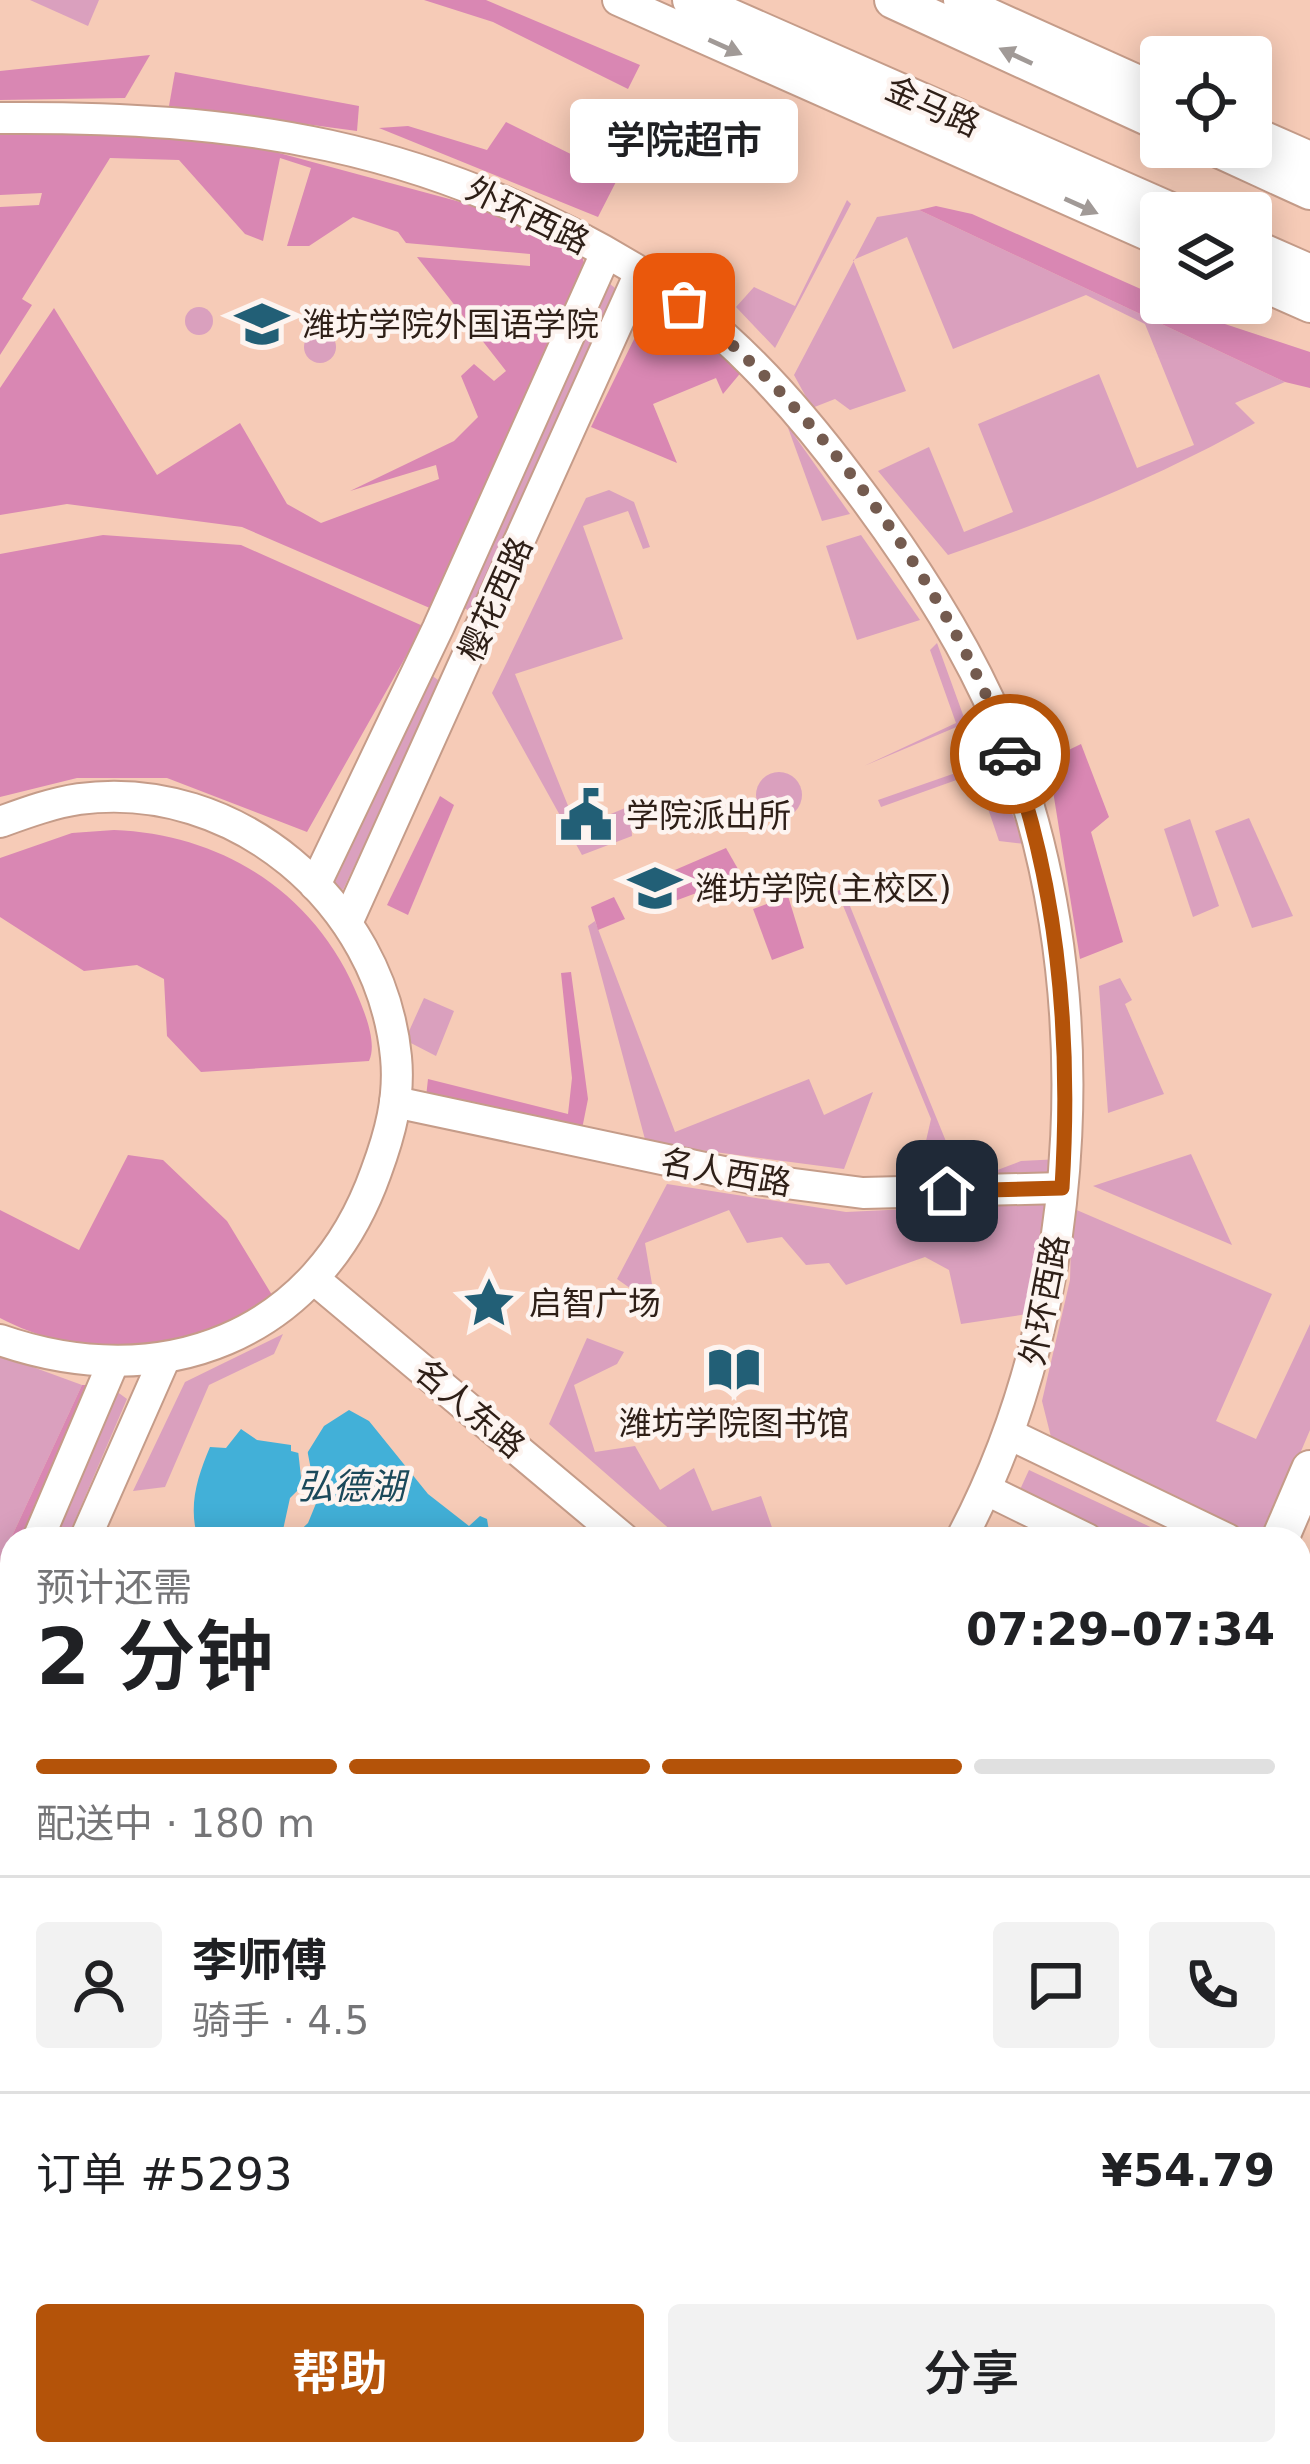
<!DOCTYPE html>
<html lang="zh">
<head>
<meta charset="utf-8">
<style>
  body { margin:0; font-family:"DejaVu Sans","Noto Sans SC",sans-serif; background:#f2f2f2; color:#202124; height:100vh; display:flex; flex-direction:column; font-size:45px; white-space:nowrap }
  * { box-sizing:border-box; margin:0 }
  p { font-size:39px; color:#757577 }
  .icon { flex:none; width:66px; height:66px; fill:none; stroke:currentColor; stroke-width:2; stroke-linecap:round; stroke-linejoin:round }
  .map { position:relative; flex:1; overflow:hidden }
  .panel { position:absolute; left:0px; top:1527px; width:1311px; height:939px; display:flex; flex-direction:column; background:#fff; border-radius:36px 36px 0 0; box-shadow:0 6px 30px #0003 }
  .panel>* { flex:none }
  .fabs { position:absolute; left:1140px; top:36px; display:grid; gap:24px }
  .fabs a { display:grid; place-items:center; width:132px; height:132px; border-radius:12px; background:#fff; box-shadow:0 6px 30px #0003; font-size:60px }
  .pin { position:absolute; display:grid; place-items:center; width:102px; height:102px; color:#fff; margin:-51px; border-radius:24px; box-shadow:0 6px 18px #0006 }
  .courier { position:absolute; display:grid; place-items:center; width:120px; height:120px; margin:-60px; border:9px solid #b45309; border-radius:50%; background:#fff; color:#222; box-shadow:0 3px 15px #0007 }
  .bubble { position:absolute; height:84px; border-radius:12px; background:#fff; box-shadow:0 6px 30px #0003; font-size:39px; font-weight:600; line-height:84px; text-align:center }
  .summary em { font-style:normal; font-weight:600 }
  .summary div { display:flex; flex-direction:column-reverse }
  .summary { display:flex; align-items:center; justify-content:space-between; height:204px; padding:0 36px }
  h1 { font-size:78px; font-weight:600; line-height:90px }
  .bar { display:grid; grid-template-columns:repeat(4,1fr); gap:18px 12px; align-content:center; height:144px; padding:0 36px }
  .bar i { height:15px; border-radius:9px; background:#e0e0e0 }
  .bar .current { background:#b45309 }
  .bar p { grid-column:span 4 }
  .line { display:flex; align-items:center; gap:30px; padding:0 36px; border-top:3px solid #e0e0e0 }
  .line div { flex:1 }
  .round { display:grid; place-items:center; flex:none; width:126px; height:126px; border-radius:12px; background:#f2f2f2 }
  .primary-button { display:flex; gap:24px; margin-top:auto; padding:24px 36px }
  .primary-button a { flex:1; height:138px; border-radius:12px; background:#b45309; color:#fff; font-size:48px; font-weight:600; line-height:138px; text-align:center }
  .primary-button a+a { background:#f2f2f2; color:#202124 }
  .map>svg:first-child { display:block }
  .green { fill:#daa0be }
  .forest { fill:#d987b3 }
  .water { fill:#42b0d8 }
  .pier { fill:#f6cbb7 }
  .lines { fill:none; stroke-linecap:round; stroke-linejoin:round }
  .minor-casing { stroke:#c59c89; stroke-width:34 }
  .major-casing { stroke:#c59c89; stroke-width:40 }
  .highway-casing { stroke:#c59c89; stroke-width:46 }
  .minor { stroke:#fff; stroke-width:30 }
  .major { stroke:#fff; stroke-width:36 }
  .highway { stroke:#fff; stroke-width:42 }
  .oneway { fill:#a19a97 }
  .done { stroke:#745b4f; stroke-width:12; stroke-dasharray:0 21.6 }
  .route { stroke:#b45309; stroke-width:15 }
  .labels { text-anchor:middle; stroke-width:9; stroke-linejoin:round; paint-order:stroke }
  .street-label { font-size:33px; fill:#2e1f17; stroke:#fdf4f0 }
  .poi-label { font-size:33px; fill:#2e1f17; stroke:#fdf4f0; text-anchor:start }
  .water-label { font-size:36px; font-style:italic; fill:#1b495a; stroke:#fdf4f0 }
</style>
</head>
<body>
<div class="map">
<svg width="1310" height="2464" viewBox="0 0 1310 2464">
  <rect width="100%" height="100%" fill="#f6cbb7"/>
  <g class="green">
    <polygon points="30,0 99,0 88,26"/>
    <polygon points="847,200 851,204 775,348 736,307 754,287 795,306"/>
    <path d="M 919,210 L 1285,382 L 1235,403 L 1255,423 C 1157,478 1054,519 948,555 L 878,471 L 929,447 L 964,532 L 1013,512 L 978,424 L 1099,374 L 1137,468 L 1194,445 L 1145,324 L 1086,295 L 953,349 L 907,237 L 853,260 L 906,391 L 850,410 L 835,399 L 812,408 L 794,375 L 877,217 Z"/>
    <polygon points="605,280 615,288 473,613 462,607"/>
    <circle cx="199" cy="321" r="14"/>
    <circle cx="320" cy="347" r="16"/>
    <polygon points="787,425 850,514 822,521"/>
    <polygon points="609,490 634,502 650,547 643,549 628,511 583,526 623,639 515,674 577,828 630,806 632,836 582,855 492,693 586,498"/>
    <polygon points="861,535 920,620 857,640 826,546"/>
    <polygon points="937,643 966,723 864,766 956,723 930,650"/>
    <polygon points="431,675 441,682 343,890 334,884"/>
    <polygon points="990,761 1025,844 999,841 976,773 881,807 878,800"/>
    <circle cx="779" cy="795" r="23"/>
    <polygon points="1249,818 1293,916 1252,928 1215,831"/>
    <polygon points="1190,819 1219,906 1193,917 1164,829"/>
    <polygon points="843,889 963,1183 1021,1161 1080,1158 1071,1180 915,1189 931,1119 837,891"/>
    <polygon points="595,921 675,1132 809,1079 824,1115 873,1092 844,1169 646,1143 588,926"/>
    <polygon points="1120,978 1132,1000 1125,1004 1164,1094 1108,1113 1099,986"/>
    <polygon points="424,998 454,1011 436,1056 405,1040"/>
    <polygon points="1191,1154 1232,1245 1093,1186"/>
    <polygon points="667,1184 846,1212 1052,1202 1040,1242 1034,1313 961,1324 949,1270 925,1257 846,1285 829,1263 806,1265 782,1237 747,1243 729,1210 645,1243 653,1290 647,1300 617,1279"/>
    <polygon points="1072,1208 1272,1294 1216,1421 1256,1439 1310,1324 1310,1430 1266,1534 1231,1530 1053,1445 1042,1401 1070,1280"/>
    <polygon points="283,1334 274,1354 209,1385 165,1487 133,1491 185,1382"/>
    <polygon points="587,1338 624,1352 617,1364 574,1385 595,1452 635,1446 660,1490 694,1468 712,1511 761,1496 776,1539 681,1539 549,1424"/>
    <polygon points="0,1355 82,1385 0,1562"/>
    <polygon points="116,1391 127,1399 67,1539 51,1539"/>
    <polygon points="1029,1470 1176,1539 1106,1539 1018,1494"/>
    <polygon points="12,1882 12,1991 0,1985 0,1910"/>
    <polygon points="8,2114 12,2116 12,2340 0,2335 0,2133"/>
  </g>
  <g class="forest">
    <polygon points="424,0 486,0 640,65 628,89 493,22"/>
    <polygon points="150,55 125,98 0,100 0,71"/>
    <polygon points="175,72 359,106 357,131 169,106"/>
    <polygon points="614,117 643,129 598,217 379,128 408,126 487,150 506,122 591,164"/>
    <polygon points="0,126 223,138 479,207 580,249 585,266 439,612 242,527 67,504 0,515 0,388 54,308 157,475 240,423 287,504 321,523 439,479 436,465 350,491 454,441 478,417 461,376 474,364 494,381 506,371 417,257 530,266 530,254 406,243 398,232 353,217 309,246 287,246 311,168 280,158 263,241 245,234 179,160 110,158 22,299 32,305 0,355 0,207 39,205 42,193 0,195"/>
    <polygon points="936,206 972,214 1161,298 1161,303 1310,352 1310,388 1285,382 919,210"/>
    <polygon points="656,313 743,370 723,394 716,378 653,404 677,463 591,427 639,329"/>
    <polygon points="103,535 241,545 423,626 307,832 167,778 77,778 0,797 0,554"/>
    <polygon points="1081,744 1109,817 1091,832 1123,942 1080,959 1048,760"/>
    <polygon points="440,796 454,805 408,915 387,905"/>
    <path d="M 114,830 C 224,834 318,895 359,999 C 366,1016 377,1044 369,1061 L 201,1072 L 167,1036 L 164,979 L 137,965 L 84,971 L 0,917 L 0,858 L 72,833 Z"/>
    <polygon points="726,848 742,876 648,911 640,885"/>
    <polygon points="788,896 804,948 772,960 753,909"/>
    <polygon points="614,897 625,919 598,930 591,907"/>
    <polygon points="571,972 588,1099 581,1134 426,1097 428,1079 568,1114 572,1078 561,973"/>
    <path d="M 128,1155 L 163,1160 L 227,1221 L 272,1295 C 251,1307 230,1324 207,1332 C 140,1357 63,1351 0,1318 L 0,1210 L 79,1250 Z"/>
    <polygon points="82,1385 91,1385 25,1539 12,1539 12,1570 0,1598 0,1562"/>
  </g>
  <path class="water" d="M 349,1410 L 369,1421 L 428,1494 L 469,1526 L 480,1516 L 487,1519 L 489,1531 L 517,1539 L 198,1539 C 188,1506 197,1478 210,1447 L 226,1448 L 241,1429 L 257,1440 L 291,1445 L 291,1451 L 306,1455 L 324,1426 Z"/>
  <polygon class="pier" points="307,1449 317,1501 308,1523 291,1539 281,1539 290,1498 302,1486 298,1450"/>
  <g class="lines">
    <g class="minor-casing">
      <g id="minor">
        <polyline points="618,0 1161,241"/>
        <polyline points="959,0 1161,91"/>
        <path d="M 0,118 C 239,116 426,143 635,269 C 722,323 791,399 852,481 C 908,555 963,638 999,723 C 1103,971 1087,1303 961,1539"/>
        <polyline points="1251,131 1310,157"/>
        <polyline points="1251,281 1310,307"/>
        <path d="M 0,822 C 25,813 52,803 79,799 C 235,778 381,902 396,1057 C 400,1098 390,1134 376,1172 C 317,1338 161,1396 0,1340"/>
        <polyline points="315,885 438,628 606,253"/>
        <polyline points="347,923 640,273"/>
        <polyline points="395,1102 756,1179 863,1193 1062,1188"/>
        <polyline points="314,1279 624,1539"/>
        <polyline points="1011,1435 1227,1539"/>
        <polyline points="987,1490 1087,1539"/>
        <polyline points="38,1539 113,1363"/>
        <polyline points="85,1539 164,1360"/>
        <polyline points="1299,1611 1310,1617"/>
        <polyline points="0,1630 12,1602"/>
        <polyline points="0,1729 12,1702"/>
        <polyline points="0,2098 12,2104"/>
      </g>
    </g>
    <g class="major-casing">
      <g id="major">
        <polyline points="691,0 1175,213"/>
        <polyline points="893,0 1161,123"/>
        <polyline points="1214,147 1310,191"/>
        <polyline points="1251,247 1310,273"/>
        <polyline points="1280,1539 1310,1469"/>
        <polyline points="1299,1682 1310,1657"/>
        <polyline points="0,2425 12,2431"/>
        <polyline points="60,2454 81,2464"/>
        <polyline points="878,2464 883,2454"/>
        <polyline points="961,2464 965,2454"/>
      </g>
    </g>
    <g class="highway-casing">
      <polyline id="highway" points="0,2456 16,2464"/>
    </g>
    <use href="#minor" class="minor"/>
    <use href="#major" class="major"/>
    <use href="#highway" class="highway"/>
  </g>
  <defs><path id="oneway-solid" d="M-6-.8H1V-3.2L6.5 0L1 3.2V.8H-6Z" transform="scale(3)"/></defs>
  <g class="oneway">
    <use href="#oneway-solid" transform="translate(725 47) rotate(24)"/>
    <use href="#oneway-solid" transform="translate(1016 56) rotate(-155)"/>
    <use href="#oneway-solid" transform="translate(1081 206) rotate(24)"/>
  </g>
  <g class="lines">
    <path class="done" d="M 684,304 C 820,410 952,592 1010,754"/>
    <path class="route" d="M 947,1191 L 1062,1188 C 1071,1042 1060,893 1010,754"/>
  </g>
  <defs>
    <g id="university-bare" transform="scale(4.14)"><path d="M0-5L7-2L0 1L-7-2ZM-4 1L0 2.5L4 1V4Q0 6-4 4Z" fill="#225f76" stroke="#fdf4f0" stroke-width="2.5" paint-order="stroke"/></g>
    <g id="civic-bare" transform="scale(4.14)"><path d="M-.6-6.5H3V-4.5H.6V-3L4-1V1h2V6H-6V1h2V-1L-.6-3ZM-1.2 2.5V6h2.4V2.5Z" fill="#225f76" stroke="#fdf4f0" stroke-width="2.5" paint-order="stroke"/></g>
    <g id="sight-bare" transform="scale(4.14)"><path d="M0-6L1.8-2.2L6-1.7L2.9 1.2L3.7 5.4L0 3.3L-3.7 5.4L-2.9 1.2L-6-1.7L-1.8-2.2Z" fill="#225f76" stroke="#fdf4f0" stroke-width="2.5" paint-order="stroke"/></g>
    <g id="library-bare" transform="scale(4.14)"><path d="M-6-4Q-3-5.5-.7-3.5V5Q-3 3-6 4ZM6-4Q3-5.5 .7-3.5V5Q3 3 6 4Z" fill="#225f76" stroke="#fdf4f0" stroke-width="2.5" paint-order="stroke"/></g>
  </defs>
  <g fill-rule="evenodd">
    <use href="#university-bare" x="262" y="324"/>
    <use href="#civic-bare" x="586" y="815"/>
    <use href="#university-bare" x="655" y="888"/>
    <use href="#sight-bare" x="489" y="1303"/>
    <use href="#library-bare" x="734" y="1369"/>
  </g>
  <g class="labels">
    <g class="street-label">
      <text transform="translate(933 106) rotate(24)" y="12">金马路</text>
      <text transform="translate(528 215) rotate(26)" y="12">外环西路</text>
      <text transform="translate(495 599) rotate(-66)" y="12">樱花西路</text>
      <text transform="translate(726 1172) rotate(10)" y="12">名人西路</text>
      <text transform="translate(1044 1300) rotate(-79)" y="12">外环西路</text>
      <text transform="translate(470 1408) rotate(40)" y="12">名人东路</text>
    </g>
    <g class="poi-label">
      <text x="302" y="336">潍坊学院外国语学院</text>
      <text x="626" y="827">学院派出所</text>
      <text x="695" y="900">潍坊学院(主校区)</text>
      <text x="529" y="1315">启智广场</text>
      <text x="734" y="1435" text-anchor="middle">潍坊学院图书馆</text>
    </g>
    <g class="water-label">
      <text x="351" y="1499">弘德湖</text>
    </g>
  </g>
</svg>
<div class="fabs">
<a><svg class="icon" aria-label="locate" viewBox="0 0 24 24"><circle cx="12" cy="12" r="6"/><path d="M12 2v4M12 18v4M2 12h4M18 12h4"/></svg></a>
<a><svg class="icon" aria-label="layers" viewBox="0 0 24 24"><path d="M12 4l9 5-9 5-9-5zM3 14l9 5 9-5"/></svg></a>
</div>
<div class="pin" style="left:684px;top:304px;background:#ea580c"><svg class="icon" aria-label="bag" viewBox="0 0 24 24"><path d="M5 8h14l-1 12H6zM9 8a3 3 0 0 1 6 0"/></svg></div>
<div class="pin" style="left:947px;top:1191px;background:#1f2937"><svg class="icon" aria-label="home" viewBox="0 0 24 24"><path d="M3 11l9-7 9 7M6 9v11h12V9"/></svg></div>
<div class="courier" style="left:1010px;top:754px"><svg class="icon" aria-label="car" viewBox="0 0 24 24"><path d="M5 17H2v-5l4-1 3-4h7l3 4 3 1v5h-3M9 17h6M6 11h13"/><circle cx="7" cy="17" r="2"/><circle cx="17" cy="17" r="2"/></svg></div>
<div class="bubble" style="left:570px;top:99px;width:228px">学院超市</div>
<section class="panel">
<div class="summary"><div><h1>2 分钟</h1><p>预计还需</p></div><em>07:29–07:34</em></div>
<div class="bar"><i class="current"></i><i class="current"></i><i class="current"></i><i></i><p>配送中 · 180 m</p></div>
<div class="line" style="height:216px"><a class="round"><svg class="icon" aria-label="person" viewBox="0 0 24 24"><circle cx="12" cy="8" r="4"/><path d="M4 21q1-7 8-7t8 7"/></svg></a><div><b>李师傅</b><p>骑手 · 4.5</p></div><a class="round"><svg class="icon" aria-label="chat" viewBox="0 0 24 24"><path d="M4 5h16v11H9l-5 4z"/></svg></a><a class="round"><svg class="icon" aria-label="phone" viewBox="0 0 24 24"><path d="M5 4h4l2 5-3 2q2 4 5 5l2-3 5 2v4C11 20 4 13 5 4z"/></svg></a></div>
<div class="line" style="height:156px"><div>订单 #5293</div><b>¥54.79</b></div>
<div class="primary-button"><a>帮助</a><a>分享</a></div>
</section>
</div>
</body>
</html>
